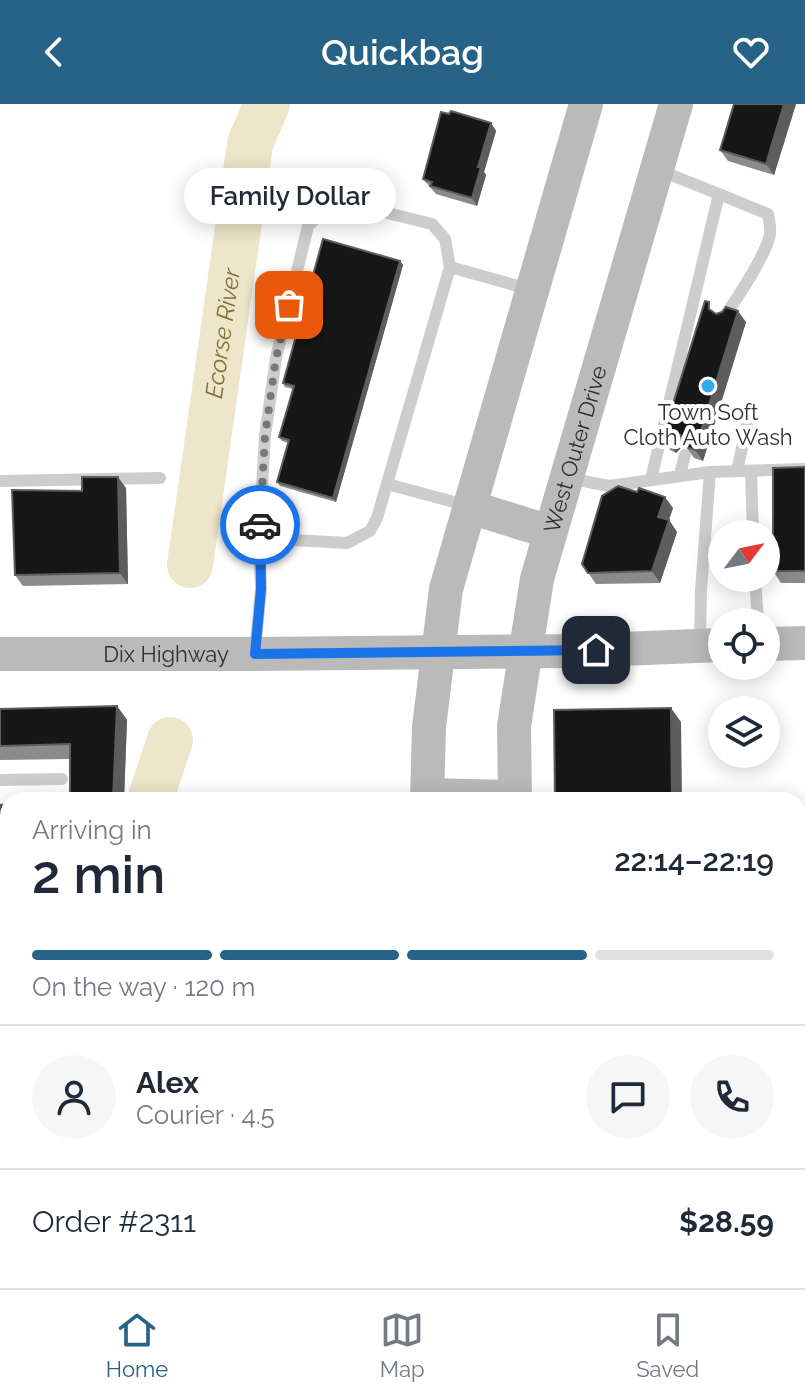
<!DOCTYPE html>
<html lang="en">
<head>
<meta charset="utf-8">
<style>
  body { margin:0; font-family:Raleway,sans-serif; background:#f6f6f7; color:#1f2937; height:100vh; display:flex; flex-direction:column; font-size:30px; white-space:nowrap }
  * { box-sizing:border-box; margin:0 }
  p { font-size:26px; color:#747a83 }
  .icon { flex:none; width:44px; height:44px; fill:none; stroke:currentColor; stroke-width:2; stroke-linecap:round; stroke-linejoin:round }
  .map { position:relative; flex:1; overflow:hidden }
  .details { position:absolute; left:0px; top:688px; width:806px; height:496px; display:flex; flex-direction:column; background:#fff; border-radius:24px 24px 0 0; box-shadow:0 4px 20px #0003 }
  .details>* { flex:none }
  .needle { width:52px; rotate:58deg }
  .fabs { position:absolute; left:708px; top:416px; display:grid; gap:16px }
  .fabs a { display:grid; place-items:center; width:72px; height:72px; border-radius:50%; background:#fff; box-shadow:0 4px 20px #0003; font-size:40px }
  .pin { position:absolute; display:grid; place-items:center; width:68px; height:68px; color:#fff; margin:-34px; border-radius:16px; box-shadow:0 4px 12px #0006 }
  .courier { position:absolute; display:grid; place-items:center; width:80px; height:80px; margin:-40px; border:6px solid #1a73e8; border-radius:50%; background:#fff; color:#222; box-shadow:0 2px 10px #0007 }
  .bubble { position:absolute; height:56px; border-radius:28px; background:#fff; box-shadow:0 4px 20px #0003; font-size:26px; font-weight:600; line-height:56px; text-align:center }
  .headline em { font-style:normal; font-weight:600 }
  .headline div { display:flex; flex-direction:column-reverse }
  .headline { display:flex; align-items:center; justify-content:space-between; height:136px; padding:0 32px }
  h1 { font-size:52px; font-weight:600; line-height:60px }
  .bar { display:grid; grid-template-columns:repeat(4,1fr); gap:12px 8px; align-content:center; height:96px; padding:0 32px }
  .bar i { height:10px; border-radius:6px; background:#e0e1e3 }
  .bar .current { background:#276387 }
  .bar p { grid-column:span 4 }
  .line { display:flex; align-items:center; gap:20px; padding:0 32px; border-top:2px solid #e0e1e3 }
  .line div { flex:1 }
  .round { display:grid; place-items:center; flex:none; width:84px; height:84px; border-radius:42px; background:#f6f6f7 }
  header { display:flex; justify-content:space-between; align-items:center; height:104px; padding:0 32px; background:#276387; color:#fff; font-size:36px; font-weight:600 }
  .tab-bar { display:flex; justify-content:space-around; align-items:center; height:112px; border-top:2px solid #e0e1e3; background:#fff; font-size:22px; color:#747a83 }
  .tab-bar a { display:grid; justify-items:center; gap:4px }
  .tab-bar .current { color:#276387 }
  .map>svg:first-child { display:block }
  .lines { fill:none; stroke-linecap:round; stroke-linejoin:round }
  .river { stroke:#ede6ca; stroke-width:46 }
  .service { stroke:#cdcdcd; stroke-width:12 }
  .minor { stroke:#cdcdcd; stroke-width:24 }
  .secondary { stroke:#bababa; stroke-width:34 }
  .wall { fill:#8b8b8b }
  .shaded-wall { fill:#5d5d5d }
  .building { fill:#171717; stroke:#5d5d5d; stroke-width:2 }
  .done { stroke:#787878; stroke-width:8; stroke-dasharray:0 14.4 }
  .route { stroke:#1a73e8; stroke-width:10 }
  .poi-dot { fill:#31aae8; stroke:#fff; stroke-width:3 }
  .labels { text-anchor:middle; stroke-width:8; stroke-linejoin:round; paint-order:stroke }
  .poi-label { font-size:22px; fill:#303030; stroke:#fff }
  .street-label { font-size:22px; fill:#303030; stroke:#fff }
  .water-label { font-size:24px; font-style:italic; fill:#807236; stroke:#fff }
</style>
</head>
<body>
<header><svg class="icon" aria-label="back" viewBox="0 0 24 24"><path d="M15 5l-7 7 7 7"/></svg>Quickbag<svg class="icon" aria-label="heart" viewBox="0 0 24 24"><path d="M12 20l-8-8c-3-5 5-10 8-4 3-6 11-1 8 4z"/></svg></header>
<div class="map">
<svg width="805" height="1184" viewBox="0 0 805 1184">
  <rect width="100%" height="100%" fill="#fff"/>
  <g class="lines">
    <g class="river">
      <path id="s1" d="M 190,461 L 250,40 L 267,0"/>
      <polyline points="150,696 170,636"/>
      <polyline points="90,1184 91,1176"/>
    </g>
    <g class="service">
      <path d="M 719,90 L 768,110 C 769,116 771,124 770,130 C 767,150 737,194 725,212"/>
      <polyline points="450,163 532,186"/>
      <polyline points="737,367 751,302"/>
      <polyline points="751,367 753,430"/>
      <polyline points="680,370 685,351"/>
      <polyline points="568,374 609,382 710,368 805,365"/>
      <polyline points="651,375 719,90 661,67"/>
      <polyline points="0,377 160,374"/>
      <polyline points="387,380 469,402"/>
      <polyline points="755,474 758,518"/>
      <polyline points="700,540 701,486 710,368"/>
      <polyline points="255,547 261,485 259,434 265,332 276,254 308,122 324,106 351,100 432,120 445,135 450,163 377,414 370,427 347,439 259,434"/>
      <polyline points="0,676 62,675"/>
    </g>
    <polyline class="minor" points="0,916 8,916"/>
    <g class="secondary">
      <polyline points="470,403 550,428"/>
      <polyline points="766,540 805,539"/>
      <path id="s2" d="M 0,550 L 255,550 L 570,547 L 722,541"/>
      <polyline points="427,691 515,693"/>
      <polyline points="427,696 429,623 446,485 586,0"/>
      <path id="s3" d="M 515,696 L 514,622 L 537,475 L 676,0"/>
      <polyline points="432,1176 432,1184"/>
      <polyline points="525,1176 525,1184"/>
    </g>
  </g>
  <g class="wall">
    <polygon points="734,0 796,0 774,71 728,57 720,46"/>
    <polygon points="449,10 491,19 496,27 484,68 486,71 477,102 436,90 423,75"/>
    <polygon points="400,157 403,161 336,398 280,382 277,378 288,339 282,337 279,333 293,285 285,283 283,279"/>
    <polygon points="717,209 746,218 703,357 694,354 686,343 682,343 676,349 670,346 662,335"/>
    <polygon points="805,363 805,479 781,479 773,467"/>
    <polygon points="126,384 128,480 23,482 15,471 82,387"/>
    <polygon points="637,388 673,404 669,416 677,428 660,479 596,480 582,460"/>
    <polygon points="117,602 127,616 124,696 70,696 70,655 0,656 0,605"/>
    <polygon points="8,700 8,736 0,736 0,701"/>
    <rect x="0" y="972" width="8" height="82"/>
    <polygon points="798,1056 805,1063 805,1133 798,1133"/>
  </g>
  <g class="shaded-wall">
    <polygon points="784,0 796,0 774,71 766,60"/>
    <polygon points="491,19 496,27 484,68 486,71 477,102 472,94 478,63"/>
    <polygon points="400,157 403,161 336,398 333,394"/>
    <polygon points="738,207 746,218 703,357 695,346"/>
    <polygon points="674,331 682,343 676,349 668,337"/>
    <polygon points="118,373 126,384 128,480 120,469"/>
    <polygon points="665,393 673,404 666,424 658,413"/>
    <polygon points="669,416 677,428 660,479 652,467"/>
    <polygon points="117,602 127,616 124,696 113,696"/>
    <polygon points="671,604 681,618 682,696 672,696"/>
    <polygon points="799,1056 805,1063 805,1129 803,1125 800,1097"/>
    <polygon points="21,1176 27,1176 27,1184 22,1184"/>
  </g>
  <g class="building">
    <polygon points="734,0 784,0 766,60 720,46"/>
    <polygon points="451,7 491,19 478,63 481,63 472,94 430,82 432,78 423,75 441,8 449,10"/>
    <polygon points="323,135 400,157 333,394 277,378 289,336 279,333 294,282 283,279"/>
    <polygon points="705,197 709,198 709,205 716,210 722,208 726,203 738,207 695,346 686,343 686,337 680,331 674,331 668,337 662,335"/>
    <polygon points="805,363 805,467 773,467 773,364"/>
    <polygon points="82,373 118,373 120,469 15,471 12,386 82,387"/>
    <polygon points="618,382 637,388 639,384 665,393 658,413 669,416 652,467 588,469 582,460 602,392"/>
    <polygon points="117,602 113,696 70,696 70,640 0,642 0,605"/>
    <polygon points="671,604 672,696 555,696 554,606"/>
    <polygon points="8,700 8,721 0,721 0,701"/>
    <rect x="0" y="972" width="8" height="75"/>
    <polygon points="798,1056 799,1056 800,1097 803,1097 803,1125 798,1125"/>
    <polygon points="0,1155 8,1155 8,1176 21,1176 22,1184 0,1184"/>
  </g>
  <g class="lines">
    <polyline class="done" points="260,421 265,332 276,254 289,201"/>
    <polyline class="route" points="260,421 261,485 255,550 596,546"/>
  </g>
  <circle class="poi-dot" cx="708" cy="282" r="8"/>
  <g class="labels">
    <g class="poi-label">
      <text x="708" y="316">Town Soft<tspan x="708" dy="25">Cloth Auto Wash</tspan></text>
    </g>
    <g class="street-label">
      <text dy="8" stroke="none"><textPath href="#s3" startOffset="358">West Outer Drive</textPath></text>
      <text dy="8" stroke="none"><textPath href="#s2" startOffset="166">Dix Highway</textPath></text>
    </g>
    <g class="water-label">
      <text dy="8" stroke="none"><textPath href="#s1" startOffset="234">Ecorse River</textPath></text>
    </g>
  </g>
</svg>
<div class="fabs">
<a><svg class="needle" viewBox="-14 -14 28 28"><path d="M0-13l5 13h-10z" fill="#e53935"/><path d="M0 13l5-13h-10z" fill="#747a83"/></svg></a>
<a><svg class="icon" aria-label="locate" viewBox="0 0 24 24"><circle cx="12" cy="12" r="6"/><path d="M12 2v4M12 18v4M2 12h4M18 12h4"/></svg></a>
<a><svg class="icon" aria-label="layers" viewBox="0 0 24 24"><path d="M12 4l9 5-9 5-9-5zM3 14l9 5 9-5"/></svg></a>
</div>
<div class="pin" style="left:289px;top:201px;background:#ea580c"><svg class="icon" aria-label="bag" viewBox="0 0 24 24"><path d="M5 8h14l-1 12H6zM9 8a3 3 0 0 1 6 0"/></svg></div>
<div class="pin" style="left:596px;top:546px;background:#1f2937"><svg class="icon" aria-label="home" viewBox="0 0 24 24"><path d="M3 11l9-7 9 7M6 9v11h12V9"/></svg></div>
<div class="courier" style="left:260px;top:421px"><svg class="icon" aria-label="car" viewBox="0 0 24 24"><path d="M5 17H2v-5l4-1 3-4h7l3 4 3 1v5h-3M9 17h6M6 11h13"/><circle cx="7" cy="17" r="2"/><circle cx="17" cy="17" r="2"/></svg></div>
<div class="bubble" style="left:184px;top:64px;width:212px">Family Dollar</div>
<section class="details">
<div class="headline"><div><h1>2 min</h1><p>Arriving in</p></div><em>22:14–22:19</em></div>
<div class="bar"><i class="current"></i><i class="current"></i><i class="current"></i><i></i><p>On the way · 120 m</p></div>
<div class="line" style="height:144px"><a class="round"><svg class="icon" aria-label="person" viewBox="0 0 24 24"><circle cx="12" cy="8" r="4"/><path d="M4 21q1-7 8-7t8 7"/></svg></a><div><b>Alex</b><p>Courier · 4.5</p></div><a class="round"><svg class="icon" aria-label="chat" viewBox="0 0 24 24"><path d="M4 5h16v11H9l-5 4z"/></svg></a><a class="round"><svg class="icon" aria-label="phone" viewBox="0 0 24 24"><path d="M5 4h4l2 5-3 2q2 4 5 5l2-3 5 2v4C11 20 4 13 5 4z"/></svg></a></div>
<div class="line" style="height:104px"><div>Order #2311</div><b>$28.59</b></div>
</section>
</div>
<nav class="tab-bar">
<a class="current"><svg class="icon" aria-label="home" viewBox="0 0 24 24"><path d="M3 11l9-7 9 7M6 9v11h12V9"/></svg>Home</a>
<a><svg class="icon" aria-label="map" viewBox="0 0 24 24"><path d="M3 6l6-2 6 2 6-2v14l-6 2-6-2-6 2zM9 4v14M15 6v14"/></svg>Map</a>
<a><svg class="icon" aria-label="saved" viewBox="0 0 24 24"><path d="M7 4h10v16l-5-4-5 4z"/></svg>Saved</a>
</nav>
</body>
</html>
